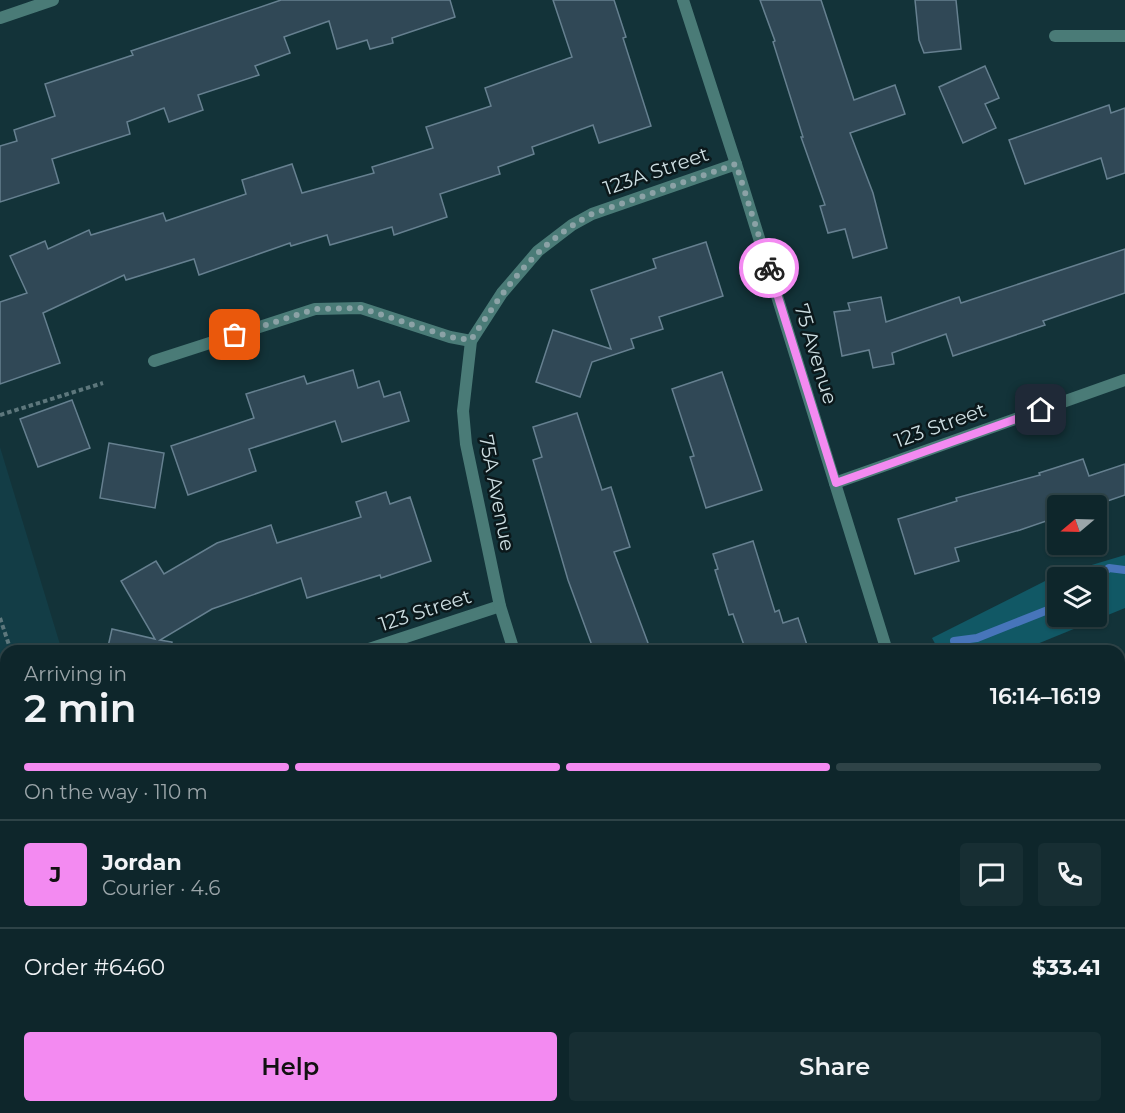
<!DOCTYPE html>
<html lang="en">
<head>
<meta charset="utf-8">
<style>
  body { margin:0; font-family:Montserrat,sans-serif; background:#172e33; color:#f1f3f6; height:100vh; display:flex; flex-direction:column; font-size:22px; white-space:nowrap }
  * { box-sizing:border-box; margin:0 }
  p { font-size:20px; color:#9ba5a9 }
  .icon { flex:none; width:33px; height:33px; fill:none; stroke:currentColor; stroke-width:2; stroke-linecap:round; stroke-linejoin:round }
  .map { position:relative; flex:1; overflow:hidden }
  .drawer { position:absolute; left:0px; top:645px; width:1125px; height:468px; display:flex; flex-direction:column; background:#0e262b; border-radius:18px 18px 0 0; box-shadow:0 2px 4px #0004,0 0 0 2px #2e4347 }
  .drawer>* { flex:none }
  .needle { width:39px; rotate:251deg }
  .controls { position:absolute; left:1047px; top:495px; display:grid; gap:12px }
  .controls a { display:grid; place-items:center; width:60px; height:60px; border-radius:6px; background:#0e262b; box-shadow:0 2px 4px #0004,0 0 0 2px #2e4347; font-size:30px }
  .pin { position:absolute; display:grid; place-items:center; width:51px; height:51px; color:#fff; margin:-26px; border-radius:12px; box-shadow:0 3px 9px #0006 }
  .courier { position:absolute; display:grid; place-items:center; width:60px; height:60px; margin:-30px; border:4px solid #f38af1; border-radius:50%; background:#fff; color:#222; box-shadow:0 2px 8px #0007 }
  .head em { font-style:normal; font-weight:600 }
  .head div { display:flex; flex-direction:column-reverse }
  .head { display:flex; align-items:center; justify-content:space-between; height:102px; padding:0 24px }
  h1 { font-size:39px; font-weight:600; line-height:45px }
  .bar { display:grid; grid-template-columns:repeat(4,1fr); gap:9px 6px; align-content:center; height:72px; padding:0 24px }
  .bar i { height:8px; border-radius:4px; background:#2e4347 }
  .bar .active { background:#f38af1 }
  .bar p { grid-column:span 4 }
  .line { display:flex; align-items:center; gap:15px; padding:0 24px; border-top:2px solid #2e4347 }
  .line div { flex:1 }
  .round { display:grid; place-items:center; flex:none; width:63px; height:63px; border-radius:6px; background:#172e33 }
  .cta { display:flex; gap:12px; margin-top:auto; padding:12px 24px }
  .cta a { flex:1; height:69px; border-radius:6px; background:#f38af1; color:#111; font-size:24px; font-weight:600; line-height:69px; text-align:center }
  .cta a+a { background:#172e33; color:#f1f3f6 }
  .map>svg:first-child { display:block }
  .built { fill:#133d46 }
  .green { fill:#115865; fill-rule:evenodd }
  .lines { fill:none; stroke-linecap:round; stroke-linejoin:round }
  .stream { stroke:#4775ba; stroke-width:8 }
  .building { fill:#304856; stroke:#668090; stroke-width:1.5 }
  .path { stroke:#5d777c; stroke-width:4; stroke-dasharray:4.5 3; stroke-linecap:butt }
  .minor { stroke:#4a7b77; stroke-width:12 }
  .tertiary { stroke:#4a7b77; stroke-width:12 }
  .done { stroke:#8ba2a6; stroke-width:6; stroke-dasharray:0 10.8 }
  .route { stroke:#f38af1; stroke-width:8 }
  .labels { text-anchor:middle; stroke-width:5; stroke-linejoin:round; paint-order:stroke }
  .street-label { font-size:20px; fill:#ccdde1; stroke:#0b181b }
</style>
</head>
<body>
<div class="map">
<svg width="1125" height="1113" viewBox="0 0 1125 1113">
  <rect width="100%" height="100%" fill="#133339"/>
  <polygon class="built" points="0,447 62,651 6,651 6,1107 201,1107 203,1113 0,1113"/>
  <g class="green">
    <path d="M 1125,555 L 1125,608 L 1020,651 L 939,651 L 932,638 L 1055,576 ZM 1058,578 L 1096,578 L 1096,616 L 1058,616 Z"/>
    <polygon points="0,694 6,711 6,780 0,782"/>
    <polygon points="6,797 6,1096 0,1098 0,799"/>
    <polygon points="104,1107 150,1107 152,1113 106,1113"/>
  </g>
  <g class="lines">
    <g class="stream">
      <polyline points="1096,578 1109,568 1125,570"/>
      <polyline points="954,641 977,638 1058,606"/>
    </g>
  </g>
  <g class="building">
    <polygon points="281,0 450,0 455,17 392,38 393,43 370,49 367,40 337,49 329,21 284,37 290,53 255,66 259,75 198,95 203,110 169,122 164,108 127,122 130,134 52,159 59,183 0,202 0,146 17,141 14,130 55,116 45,84 133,55 131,51"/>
    <polygon points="553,0 614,0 626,37 623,38 651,126 599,143 593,125 532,147 534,154 498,167 500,174 440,194 447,217 394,235 392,227 330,245 327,235 291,246 290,243 199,275 194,259 126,280 124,275 43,313 60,363 0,384 0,302 27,293 10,256 45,241 48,249 89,230 91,235 163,213 166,221 246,194 242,180 292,164 302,193 374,173 372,167 433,148 426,127 491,106 485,88 572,57"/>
    <polygon points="760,0 821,0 854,100 895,85 905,114 850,133 873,193 887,248 853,258 845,229 828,233 820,206 825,205 801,137 803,137 773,42 775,41"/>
    <polygon points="915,0 956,0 961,49 924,53 919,40"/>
    <polygon points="985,66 999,98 985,104 996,128 963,143 939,87"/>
    <polygon points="1109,105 1111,113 1125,108 1125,173 1107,179 1101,158 1025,184 1009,140"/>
    <polygon points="706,242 723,296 659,317 663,329 631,339 634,348 592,362 580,397 536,382 553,330 611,349 591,290 656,268 653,259"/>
    <polygon points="1125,249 1125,293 1043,321 1045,325 953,356 946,334 892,353 894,364 873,368 869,350 842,356 834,312 850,310 848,303 881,297 886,322 959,297 961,303"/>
    <polygon points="353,370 358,388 379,381 384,397 400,392 409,421 342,442 335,421 249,449 256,471 188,495 171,446 254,418 246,394 304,376 307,384"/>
    <polygon points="722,372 762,490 706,508 690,457 694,456 672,389"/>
    <polygon points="72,400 90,448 38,467 20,419"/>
    <polygon points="577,413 602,490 611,487 630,547 614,552 651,651 594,651 568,580 533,460 542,457 533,427"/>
    <polygon points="109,443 164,453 155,508 100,498"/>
    <polygon points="1083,459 1089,476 1125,464 1125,495 1093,506 1058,506 1058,517 1020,530 955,548 959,561 915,574 898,519 957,501 956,498 1040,475 1039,473"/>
    <polygon points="386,492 390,504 410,497 431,561 381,578 380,575 307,598 301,578 212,609 160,640 172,642 171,651 107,651 112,629 155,639 121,581 156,561 164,574 217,543 271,525 277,543 361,517 356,502"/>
    <polygon points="753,541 775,612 779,610 783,623 798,618 809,651 746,651 733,614 729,615 715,570 718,569 713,554"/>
  </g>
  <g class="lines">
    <g class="path">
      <polyline points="0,415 103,383"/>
      <polyline points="0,618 11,651"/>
      <polyline points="91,1107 93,1113"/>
      <polyline points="159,1107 161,1113"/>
      <polyline points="5,1113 24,1107"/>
    </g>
    <g class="minor">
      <polyline points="1055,36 1125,36"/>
      <polyline points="154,361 315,309 361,308 450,337 471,341"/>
      <polyline points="835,483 1125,380"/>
      <polyline points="363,651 500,606"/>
      <polyline points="514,651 500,606 466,444 463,411 471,341 502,293 538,251 572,225 592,214 736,164"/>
      <polyline points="1119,836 1125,833"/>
      <polyline points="351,1107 353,1113"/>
      <polyline points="414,1107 416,1113"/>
      <polyline points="659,1107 661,1113"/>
    </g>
    <g class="tertiary">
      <polyline points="683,0 736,164 887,651"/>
      <polyline points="0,18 53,0"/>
      <polyline points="1027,1107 1029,1113"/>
    </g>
  </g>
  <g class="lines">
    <path class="done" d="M 235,335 L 315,309 L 361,308 L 450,337 L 471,340 C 506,287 534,245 592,214 L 736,164 L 769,268"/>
    <polyline class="route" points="769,268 836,483 1041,410"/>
  </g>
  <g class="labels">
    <g class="street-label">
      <text transform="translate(656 171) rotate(-19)" y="7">123A Street</text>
      <text transform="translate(816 354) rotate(73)" y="7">75 Avenue</text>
      <text transform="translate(940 425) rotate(-20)" y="7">123 Street</text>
      <text transform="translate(497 493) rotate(79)" y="7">75A Avenue</text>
      <text transform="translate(425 610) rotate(-18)" y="7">123 Street</text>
    </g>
  </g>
</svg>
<div class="controls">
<a><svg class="needle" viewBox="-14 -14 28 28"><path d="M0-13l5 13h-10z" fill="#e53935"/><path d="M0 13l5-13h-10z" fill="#9ba5a9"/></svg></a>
<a><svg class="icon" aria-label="layers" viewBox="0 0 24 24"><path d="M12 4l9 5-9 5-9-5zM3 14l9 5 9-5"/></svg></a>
</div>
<div class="pin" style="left:235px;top:335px;background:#ea580c"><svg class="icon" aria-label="bag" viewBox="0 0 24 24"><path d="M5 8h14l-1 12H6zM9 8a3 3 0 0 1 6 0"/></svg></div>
<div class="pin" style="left:1041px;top:410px;background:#1f2937"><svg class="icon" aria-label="home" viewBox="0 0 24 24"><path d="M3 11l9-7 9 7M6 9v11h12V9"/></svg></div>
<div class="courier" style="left:769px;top:268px"><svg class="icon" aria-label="bike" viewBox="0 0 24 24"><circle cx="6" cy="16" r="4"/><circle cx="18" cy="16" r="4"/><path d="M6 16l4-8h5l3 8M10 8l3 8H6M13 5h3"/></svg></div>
<section class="drawer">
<div class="head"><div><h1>2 min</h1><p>Arriving in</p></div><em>16:14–16:19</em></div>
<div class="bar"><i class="active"></i><i class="active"></i><i class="active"></i><i></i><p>On the way · 110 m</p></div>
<div class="line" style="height:108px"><b class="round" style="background:#f38af1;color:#111">J</b><div><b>Jordan</b><p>Courier · 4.6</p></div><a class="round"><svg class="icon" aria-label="chat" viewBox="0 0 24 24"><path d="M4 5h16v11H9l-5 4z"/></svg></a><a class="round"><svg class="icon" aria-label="phone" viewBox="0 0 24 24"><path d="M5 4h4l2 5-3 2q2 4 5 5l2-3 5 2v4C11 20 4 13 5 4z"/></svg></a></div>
<div class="line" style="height:78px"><div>Order #6460</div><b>$33.41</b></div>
<div class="cta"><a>Help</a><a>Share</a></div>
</section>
</div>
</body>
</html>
